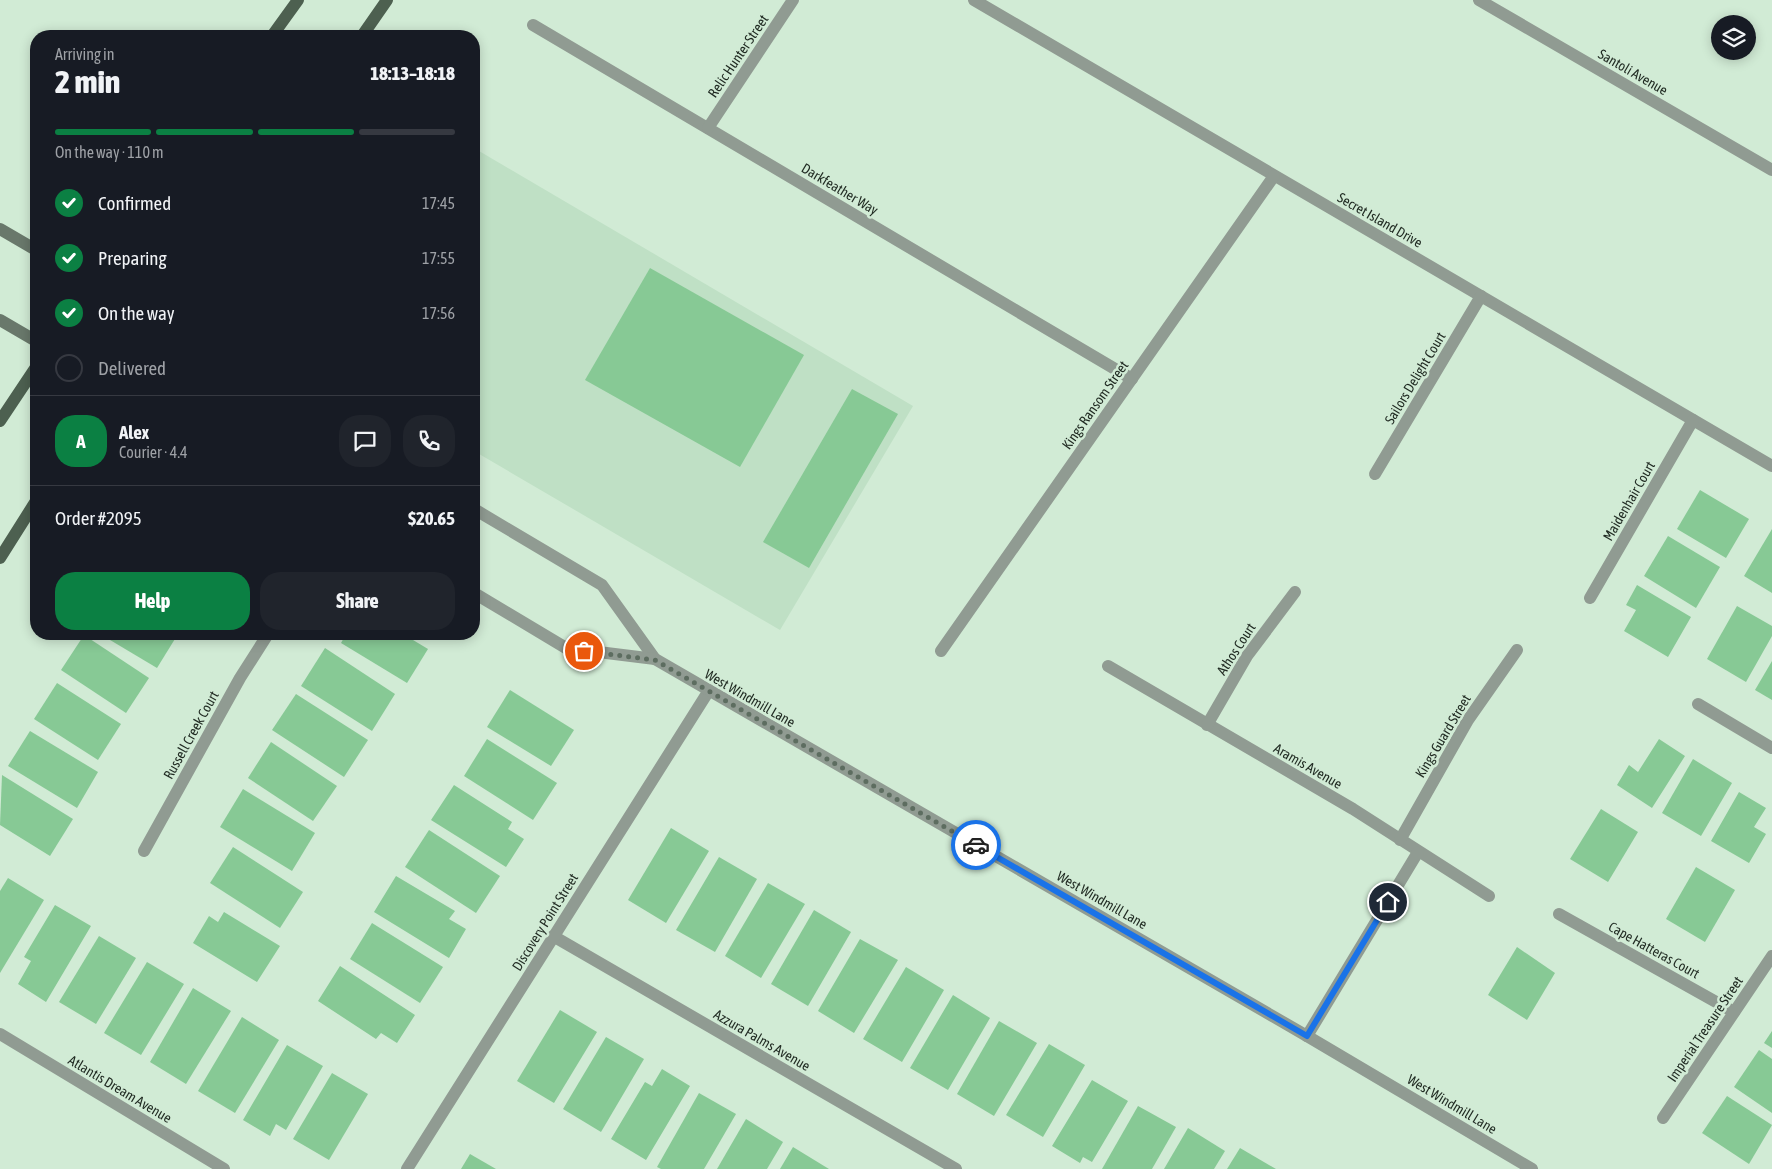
<!DOCTYPE html>
<html lang="en">
<head>
<meta charset="utf-8">
<style>
  body { margin:0; font-family:"Asap Condensed",sans-serif; background:#20242c; color:#f1f3f6; height:100vh; display:flex; flex-direction:column; font-size:19px; white-space:nowrap }
  * { box-sizing:border-box; margin:0 }
  p { font-size:16px; color:#9ea1a6 }
  .icon { flex:none; width:28px; height:28px; fill:none; stroke:currentColor; stroke-width:2; stroke-linecap:round; stroke-linejoin:round }
  .map { position:relative; flex:1; overflow:hidden }
  .details { position:absolute; left:30px; top:30px; width:450px; height:610px; display:flex; flex-direction:column; background:#171b24; border-radius:20px; box-shadow:0 2px 12px #0003 }
  .details>* { flex:none }
  .fabs { position:absolute; left:1711px; top:15px; display:grid; gap:10px }
  .fabs a { display:grid; place-items:center; width:45px; height:45px; border-radius:50%; background:#171b24; box-shadow:0 2px 12px #0003; font-size:25px }
  .pin { position:absolute; display:grid; place-items:center; width:42px; height:42px; color:#fff; margin:-21px; border:2px solid #fff; border-radius:50%; box-shadow:0 1px 5px #0007 }
  .courier { position:absolute; display:grid; place-items:center; width:50px; height:50px; margin:-25px; border:4px solid #1a73e8; border-radius:50%; background:#fff; color:#222; box-shadow:0 1px 6px #0007 }
  .headline em { font-style:normal; font-weight:800 }
  .headline div { display:flex; flex-direction:column-reverse }
  .headline { display:flex; align-items:center; justify-content:space-between; height:85px; padding:0 25px }
  h1 { font-size:32px; font-weight:800; line-height:38px }
  .bar { display:grid; grid-template-columns:repeat(4,1fr); gap:8px 5px; align-content:center; height:60px; padding:0 25px }
  .bar i { height:6px; border-radius:4px; background:#363941 }
  .bar .current { background:#0b8043 }
  .bar p { grid-column:span 4 }
  .line { display:flex; align-items:center; gap:12px; padding:0 25px; border-top:1px solid #363941 }
  .line div { flex:1 }
  .round { display:grid; place-items:center; flex:none; width:52px; height:52px; border-radius:20px; background:#20242c }
  ol { padding:0 25px; list-style:none }
  li { display:flex; align-items:center; gap:15px; height:55px }
  li p { margin-inline-start:auto }
  li .icon { padding:5px; border-radius:50%; background:#0b8043; color:#fff; stroke-width:4 }
  li:last-child { color:#9ea1a6 }
  li i { width:28px; height:28px; border:2px solid #363941; border-radius:50% }
  .primary-button { display:flex; gap:10px; margin-top:auto; padding:10px 25px }
  .primary-button a { flex:1; height:58px; border-radius:20px; background:#0b8043; color:#fff; font-size:20px; font-weight:800; line-height:58px; text-align:center }
  .primary-button a+a { background:#20242c; color:#f1f3f6 }
  .map>svg:first-child { display:block }
  .built { fill:#bfe0c5 }
  .building { fill:#87c995 }
  .lines { fill:none; stroke-linecap:round; stroke-linejoin:round }
  .minor { stroke:#909b92; stroke-width:12 }
  .tertiary { stroke:#909b92; stroke-width:12 }
  .secondary { stroke:#69786b; stroke-width:12 }
  .primary { stroke:#4d6050; stroke-width:12 }
  .done { stroke:#5d6d60; stroke-width:5; stroke-dasharray:0 9 }
  .route { stroke:#1a73e8; stroke-width:6 }
  .labels { text-anchor:middle; stroke-width:5; stroke-linejoin:round; paint-order:stroke }
  .street-label { font-size:14px; fill:#1f2921; stroke:#d1ebd5 }
</style>
</head>
<body>
<div class="map">
<svg width="1772" height="1169" viewBox="0 0 1772 1169">
  <rect width="100%" height="100%" fill="#d1ebd5"/>
  <polygon class="built" points="474,148 913,406 780,630 474,451"/>
  <g class="building">
    <polygon points="650,268 804,355 740,467 585,380"/>
    <polygon points="852,389 898,414 809,568 763,542"/>
    <polygon points="1700,490 1749,519 1726,558 1677,529"/>
    <polygon points="1772,529 1772,593 1744,576"/>
    <polygon points="1668,536 1720,567 1696,608 1644,576"/>
    <polygon points="1637,585 1691,617 1668,657 1624,631 1636,610 1626,605"/>
    <polygon points="1737,606 1772,626 1772,636 1746,682 1707,659"/>
    <polygon points="100,634 178,634 157,668"/>
    <polygon points="346,634 403,634 428,649 407,683 341,643"/>
    <polygon points="84,635 149,678 126,713 61,670"/>
    <polygon points="325,648 395,694 372,731 301,686"/>
    <polygon points="1772,661 1772,700 1755,690"/>
    <polygon points="57,683 121,724 98,760 34,719"/>
    <polygon points="510,690 574,730 551,766 487,727"/>
    <polygon points="296,694 368,740 344,777 272,730"/>
    <polygon points="30,731 98,772 77,808 8,766"/>
    <polygon points="487,739 557,783 533,820 464,776"/>
    <polygon points="1659,739 1685,756 1652,808 1617,785 1629,765 1638,772"/>
    <polygon points="271,742 337,786 313,821 248,778"/>
    <polygon points="1693,759 1732,783 1701,836 1662,813"/>
    <polygon points="2,775 73,819 50,856 0,825"/>
    <polygon points="454,785 512,822 508,829 524,839 506,867 431,820"/>
    <polygon points="243,789 315,833 292,871 220,827"/>
    <polygon points="1739,792 1766,808 1754,827 1766,834 1749,863 1711,841"/>
    <polygon points="1601,809 1638,832 1608,882 1570,859"/>
    <polygon points="671,828 709,851 666,923 628,900"/>
    <polygon points="429,830 500,876 476,913 405,867"/>
    <polygon points="233,847 303,892 280,928 210,883"/>
    <polygon points="719,857 757,879 715,952 676,930"/>
    <polygon points="1696,867 1735,890 1705,942 1666,919"/>
    <polygon points="396,876 455,911 449,919 466,929 449,958 374,912"/>
    <polygon points="8,878 44,900 0,973 0,891"/>
    <polygon points="768,883 805,904 761,978 725,956"/>
    <polygon points="55,905 91,926 46,1002 18,984 31,961 24,957"/>
    <polygon points="814,910 851,932 808,1006 771,984"/>
    <polygon points="224,912 280,946 257,982 193,943 209,916 218,922"/>
    <polygon points="372,923 443,967 420,1003 350,959"/>
    <polygon points="99,936 136,958 96,1024 59,1002"/>
    <polygon points="860,939 898,960 854,1033 818,1011"/>
    <polygon points="1517,947 1555,973 1527,1020 1488,995"/>
    <polygon points="147,962 184,984 141,1055 104,1033"/>
    <polygon points="340,966 415,1015 397,1043 381,1033 376,1039 318,1001"/>
    <polygon points="906,967 944,990 902,1062 863,1039"/>
    <polygon points="193,988 231,1011 186,1084 150,1062"/>
    <polygon points="953,995 990,1018 948,1090 910,1068"/>
    <polygon points="560,1010 597,1032 554,1103 517,1081"/>
    <polygon points="242,1017 279,1040 235,1113 198,1091"/>
    <polygon points="999,1021 1037,1043 994,1116 957,1094"/>
    <polygon points="1772,1031 1772,1048 1764,1043"/>
    <polygon points="606,1037 644,1059 601,1132 563,1109"/>
    <polygon points="1049,1044 1085,1065 1043,1137 1006,1115"/>
    <polygon points="287,1045 323,1066 286,1130 276,1124 270,1136 243,1120"/>
    <polygon points="1759,1050 1772,1059 1772,1113 1734,1087"/>
    <polygon points="662,1069 690,1086 646,1160 611,1139 645,1082 652,1086"/>
    <polygon points="332,1073 368,1094 329,1160 293,1139"/>
    <polygon points="1092,1080 1128,1101 1092,1162 1083,1157 1080,1163 1052,1146"/>
    <polygon points="699,1093 736,1114 704,1169 661,1169 657,1167"/>
    <polygon points="1727,1096 1772,1125 1749,1164 1702,1133"/>
    <polygon points="1138,1106 1176,1127 1152,1169 1102,1169"/>
    <polygon points="746,1119 783,1142 767,1169 717,1169"/>
    <polygon points="1188,1128 1225,1151 1214,1169 1164,1169"/>
    <polygon points="793,1147 829,1169 780,1169"/>
    <polygon points="1240,1148 1276,1169 1227,1169"/>
    <polygon points="470,1154 496,1169 461,1169"/>
  </g>
  <g class="lines">
    <g class="minor">
      <polyline points="974,0 1772,466"/>
      <polyline points="1479,0 1772,170"/>
      <polyline points="533,25 1132,379"/>
      <polyline points="708,128 793,0"/>
      <polyline points="1375,474 1481,296"/>
      <polyline points="1590,598 1693,420"/>
      <polyline points="941,651 1274,176"/>
      <polyline points="1108,666 1353,809 1489,896"/>
      <polyline points="1698,704 1772,748"/>
      <polyline points="1207,725 1247,656 1295,592"/>
      <polyline points="1400,840 1468,720 1517,650"/>
      <polyline points="144,851 240,678 268,634"/>
      <polyline points="1559,914 1734,1012"/>
      <polyline points="553,936 956,1169"/>
      <polyline points="0,1034 224,1169"/>
      <polyline points="1307,1036 1418,852"/>
      <polyline points="1663,1118 1772,956"/>
      <polyline points="407,1169 708,692"/>
    </g>
    <g class="tertiary">
      <polyline points="474,509 602,585 655,659 1307,1036 1532,1169"/>
      <polyline points="474,593 566,648 655,659"/>
    </g>
    <g class="secondary">
      <polyline points="0,229 36,250"/>
      <polyline points="0,320 36,341"/>
    </g>
    <g class="primary">
      <polyline points="272,36 298,0"/>
      <polyline points="362,36 387,0"/>
      <polyline points="0,421 36,367"/>
      <polyline points="0,558 36,501"/>
    </g>
  </g>
  <g class="lines">
    <polyline class="done" points="584,651 655,660 976,845"/>
    <polyline class="route" points="976,845 1307,1036 1388,902"/>
  </g>
  <g class="labels">
    <g class="street-label">
      <text transform="translate(738 56) rotate(-56)" y="5">Relic Hunter Street</text>
      <text transform="translate(1633 72) rotate(30)" y="5">Santoli Avenue</text>
      <text transform="translate(840 189) rotate(31)" y="5">Darkfeather Way</text>
      <text transform="translate(1380 220) rotate(30)" y="5">Secret Island Drive</text>
      <text transform="translate(1415 378) rotate(-59)" y="5">Sailors Delight Court</text>
      <text transform="translate(1095 405) rotate(-55)" y="5">Kings Ransom Street</text>
      <text transform="translate(1629 501) rotate(-60)" y="5">Maidenhair Court</text>
      <text transform="translate(1236 649) rotate(-57)" y="5">Athos Court</text>
      <text transform="translate(750 698) rotate(30)" y="5">West Windmill Lane</text>
      <text transform="translate(191 735) rotate(-61)" y="5">Russell Creek Court</text>
      <text transform="translate(1443 736) rotate(-59)" y="5">Kings Guard Street</text>
      <text transform="translate(1308 766) rotate(30)" y="5">Aramis Avenue</text>
      <text transform="translate(1102 900) rotate(30)" y="5">West Windmill Lane</text>
      <text transform="translate(545 922) rotate(-58)" y="5">Discovery Point Street</text>
      <text transform="translate(1654 950) rotate(29)" y="5">Cape Hatteras Court</text>
      <text transform="translate(1705 1029) rotate(-56)" y="5">Imperial Treasure Street</text>
      <text transform="translate(762 1040) rotate(30)" y="5">Azzura Palms Avenue</text>
      <text transform="translate(120 1089) rotate(31)" y="5">Atlantis Dream Avenue</text>
      <text transform="translate(1452 1104) rotate(31)" y="5">West Windmill Lane</text>
    </g>
  </g>
</svg>
<div class="fabs">
<a><svg class="icon" aria-label="layers" viewBox="0 0 24 24"><path d="M12 4l9 5-9 5-9-5zM3 14l9 5 9-5"/></svg></a>
</div>
<div class="pin" style="left:584px;top:651px;background:#ea580c"><svg class="icon" aria-label="bag" viewBox="0 0 24 24"><path d="M5 8h14l-1 12H6zM9 8a3 3 0 0 1 6 0"/></svg></div>
<div class="pin" style="left:1388px;top:902px;background:#1f2937"><svg class="icon" aria-label="home" viewBox="0 0 24 24"><path d="M3 11l9-7 9 7M6 9v11h12V9"/></svg></div>
<div class="courier" style="left:976px;top:845px"><svg class="icon" aria-label="car" viewBox="0 0 24 24"><path d="M5 17H2v-5l4-1 3-4h7l3 4 3 1v5h-3M9 17h6M6 11h13"/><circle cx="7" cy="17" r="2"/><circle cx="17" cy="17" r="2"/></svg></div>
<section class="details">
<div class="headline"><div><h1>2 min</h1><p>Arriving in</p></div><em>18:13–18:18</em></div>
<div class="bar"><i class="current"></i><i class="current"></i><i class="current"></i><i></i><p>On the way · 110 m</p></div>
<ol>
<li><svg class="icon" aria-label="check" viewBox="0 0 24 24"><path d="M5 12l5 5 9-10"/></svg>Confirmed<p>17:45</p></li>
<li><svg class="icon" aria-label="check" viewBox="0 0 24 24"><path d="M5 12l5 5 9-10"/></svg>Preparing<p>17:55</p></li>
<li><svg class="icon" aria-label="check" viewBox="0 0 24 24"><path d="M5 12l5 5 9-10"/></svg>On the way<p>17:56</p></li>
<li><i></i>Delivered</li>
</ol>
<div class="line" style="height:90px"><b class="round" style="background:#0b8043;color:#fff">A</b><div><b>Alex</b><p>Courier · 4.4</p></div><a class="round"><svg class="icon" aria-label="chat" viewBox="0 0 24 24"><path d="M4 5h16v11H9l-5 4z"/></svg></a><a class="round"><svg class="icon" aria-label="phone" viewBox="0 0 24 24"><path d="M5 4h4l2 5-3 2q2 4 5 5l2-3 5 2v4C11 20 4 13 5 4z"/></svg></a></div>
<div class="line" style="height:65px"><div>Order #2095</div><b>$20.65</b></div>
<div class="primary-button"><a>Help</a><a>Share</a></div>
</section>
</div>
</body>
</html>
